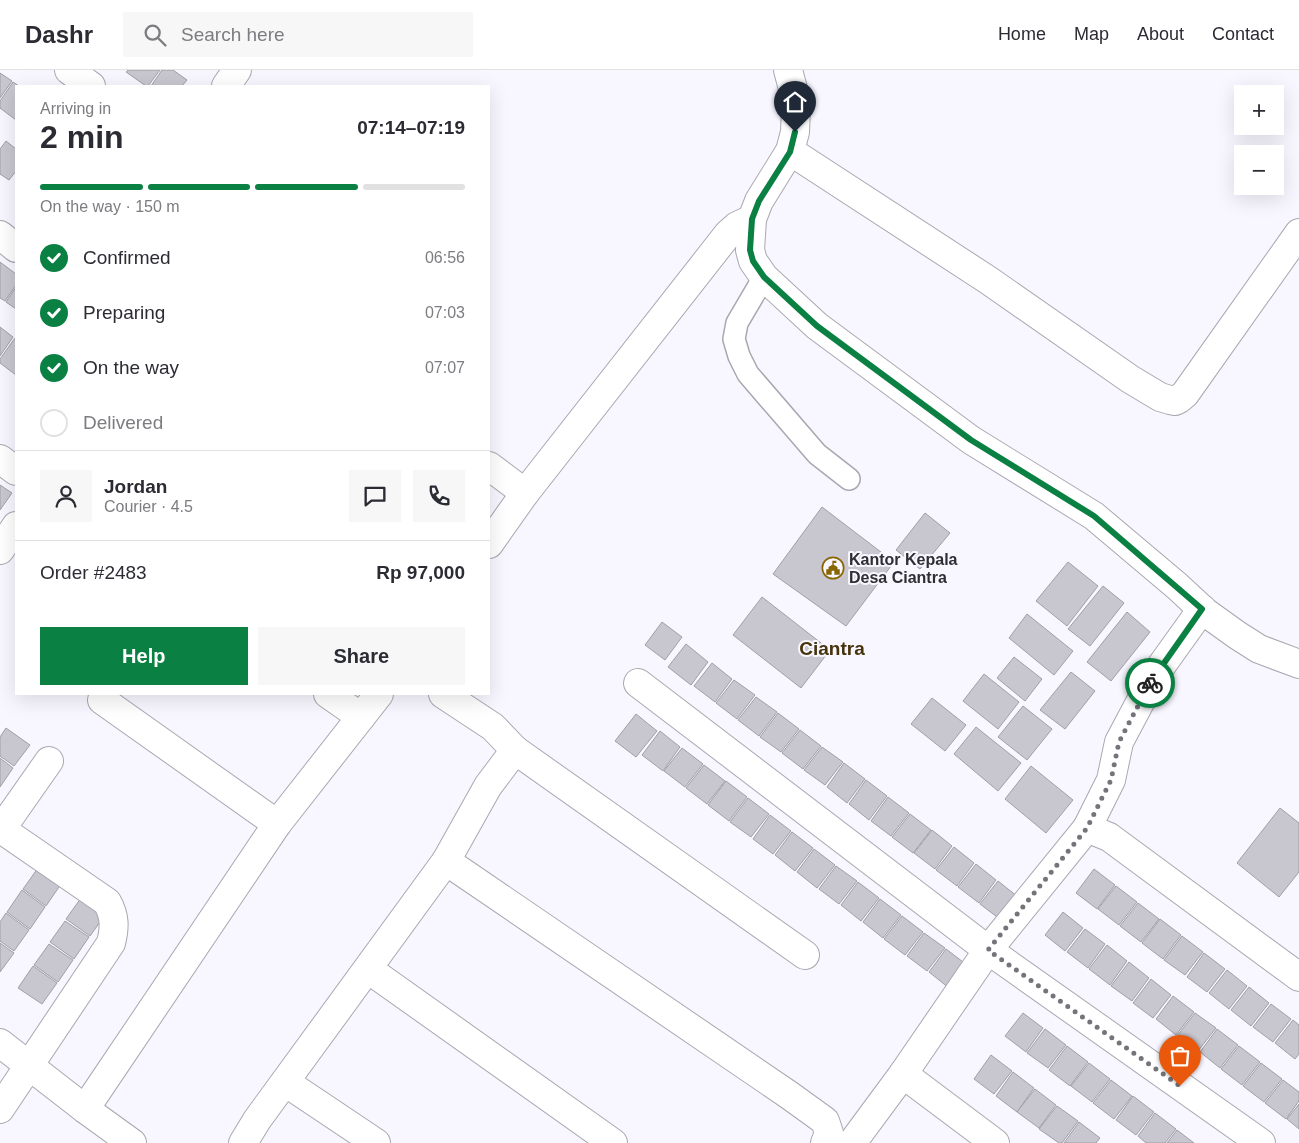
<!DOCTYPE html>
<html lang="en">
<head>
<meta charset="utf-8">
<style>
  body { margin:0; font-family:Helvetica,sans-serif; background:#f7f7f7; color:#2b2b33; height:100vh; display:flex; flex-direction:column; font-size:19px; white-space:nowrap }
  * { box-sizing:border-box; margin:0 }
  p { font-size:16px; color:#7c7c81 }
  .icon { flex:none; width:28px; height:28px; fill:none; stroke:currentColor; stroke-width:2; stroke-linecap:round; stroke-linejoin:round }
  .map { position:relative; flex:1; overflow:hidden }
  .side { position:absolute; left:15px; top:15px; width:475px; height:610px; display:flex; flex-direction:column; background:#fff; border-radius:0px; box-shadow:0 5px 20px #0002 }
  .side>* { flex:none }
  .controls { position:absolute; left:1234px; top:15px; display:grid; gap:10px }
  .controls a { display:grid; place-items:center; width:50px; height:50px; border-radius:0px; background:#fff; box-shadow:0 5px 20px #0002; font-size:25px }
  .pin { position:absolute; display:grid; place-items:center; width:42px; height:42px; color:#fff; margin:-51px -21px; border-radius:50% 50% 50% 0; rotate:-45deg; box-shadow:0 0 5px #0007 }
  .pin .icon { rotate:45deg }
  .courier { position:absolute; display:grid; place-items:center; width:50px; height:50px; margin:-25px; border:4px solid #0b8043; border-radius:50%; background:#fff; color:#222; box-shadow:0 1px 6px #0007 }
  .headline em { font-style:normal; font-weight:800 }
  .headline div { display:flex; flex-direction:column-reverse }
  .headline { display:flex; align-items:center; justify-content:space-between; height:85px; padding:0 25px }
  h1 { font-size:32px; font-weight:800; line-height:38px }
  .bar { display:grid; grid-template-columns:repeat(4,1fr); gap:8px 5px; align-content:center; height:60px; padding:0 25px }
  .bar i { height:6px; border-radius:4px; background:#e1e1e2 }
  .bar .selected { background:#0b8043 }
  .bar p { grid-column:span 4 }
  .line { display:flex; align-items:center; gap:12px; padding:0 25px; border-top:1px solid #e1e1e2 }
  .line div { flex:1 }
  .round { display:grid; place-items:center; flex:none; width:52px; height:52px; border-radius:0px; background:#f7f7f7 }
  ol { padding:0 25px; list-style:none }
  li { display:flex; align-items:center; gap:15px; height:55px }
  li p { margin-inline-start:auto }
  li .icon { padding:5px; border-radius:50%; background:#0b8043; color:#fff; stroke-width:4 }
  li:last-child { color:#7c7c81 }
  li i { width:28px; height:28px; border:2px solid #e1e1e2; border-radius:50% }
  .action { display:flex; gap:10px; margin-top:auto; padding:10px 25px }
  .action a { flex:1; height:58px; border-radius:0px; background:#0b8043; color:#fff; font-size:20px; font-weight:800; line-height:58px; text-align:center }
  .action a+a { background:#f7f7f7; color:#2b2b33 }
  header { display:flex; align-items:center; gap:30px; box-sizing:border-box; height:70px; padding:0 25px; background:#fff; border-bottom:1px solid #e1e1e2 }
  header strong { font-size:24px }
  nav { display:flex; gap:28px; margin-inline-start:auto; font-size:18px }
  .search { width:350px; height:45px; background:#f7f7f7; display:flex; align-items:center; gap:12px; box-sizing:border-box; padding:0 18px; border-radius:0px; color:#7c7c81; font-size:19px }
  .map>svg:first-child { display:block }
  .building { fill:#c8c7cf; stroke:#a09ea6 }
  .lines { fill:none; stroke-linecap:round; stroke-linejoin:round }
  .lane-casing { stroke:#a9a7b0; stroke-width:24 }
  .street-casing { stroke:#a9a7b0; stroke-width:30 }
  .lane { stroke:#fff; stroke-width:21 }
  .street { stroke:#fff; stroke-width:28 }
  .done { stroke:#75747a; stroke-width:5; stroke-dasharray:0 9 }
  .route { stroke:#0b8043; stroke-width:6 }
  .labels { text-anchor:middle; stroke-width:4; stroke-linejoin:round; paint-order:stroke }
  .poi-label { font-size:16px; font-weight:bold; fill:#2f2e32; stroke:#f8f6ff; text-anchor:start }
  .quarter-label { font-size:19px; font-weight:bold; fill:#45330b; stroke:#f8f6ff }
</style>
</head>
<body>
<header>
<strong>Dashr</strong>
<div class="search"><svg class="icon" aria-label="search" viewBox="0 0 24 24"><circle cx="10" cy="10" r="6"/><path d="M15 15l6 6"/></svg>Search here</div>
<nav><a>Home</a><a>Map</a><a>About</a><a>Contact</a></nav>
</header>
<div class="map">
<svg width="1299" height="1073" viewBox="0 0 1299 1073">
  <rect width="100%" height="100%" fill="#f8f6ff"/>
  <g class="building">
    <polygon points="128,0 160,0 148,16 146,16 126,2"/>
    <polygon points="162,0 173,0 187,10 182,16 151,16"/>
    <polygon points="0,3 12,11 0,28"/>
    <polygon points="13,12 19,16 16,16 16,50 0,38 0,31"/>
    <polygon points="6,71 16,79 16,101 9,110 0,104 0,79"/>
    <polygon points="0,192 16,204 16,215 5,231 0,228"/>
    <polygon points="16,217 16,239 6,232"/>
    <polygon points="0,257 13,267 0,286"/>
    <polygon points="15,268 16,269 16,305 0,293 0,289"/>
    <polygon points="0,415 12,423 0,440"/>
    <polygon points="822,437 894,492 846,556 773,504"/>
    <polygon points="925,443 950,463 920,499 896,480"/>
    <polygon points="1068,492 1098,516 1067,556 1036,531"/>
    <polygon points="1103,516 1124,533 1090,576 1068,559"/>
    <polygon points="762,527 830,580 801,618 733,565"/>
    <polygon points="1127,542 1150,562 1111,611 1087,592"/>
    <polygon points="1027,544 1073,581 1054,605 1009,568"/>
    <polygon points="662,552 682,567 665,590 645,575"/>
    <polygon points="686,574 708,592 691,615 668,597"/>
    <polygon points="1014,587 1042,609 1025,631 997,608"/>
    <polygon points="712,593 732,609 715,632 694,616"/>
    <polygon points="1071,602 1095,621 1065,659 1040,640"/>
    <polygon points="984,604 1019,632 998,659 963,631"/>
    <polygon points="734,610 755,625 737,649 716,633"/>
    <polygon points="756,627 777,642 759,666 738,650"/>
    <polygon points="932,628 966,655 945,681 911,654"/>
    <polygon points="1023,636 1052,659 1027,690 998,667"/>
    <polygon points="778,643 799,659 781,682 760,667"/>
    <polygon points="636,644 657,661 636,687 615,671"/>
    <polygon points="976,657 1021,693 998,721 954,684"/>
    <polygon points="6,658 30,675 14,696 0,686 0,667"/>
    <polygon points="800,660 821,676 803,699 782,683"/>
    <polygon points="660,661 680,677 663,701 642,685"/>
    <polygon points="822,677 843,692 825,715 804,700"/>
    <polygon points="682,678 703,694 685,717 664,701"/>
    <polygon points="0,688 13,698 0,717"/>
    <polygon points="844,693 865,709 847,733 827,717"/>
    <polygon points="704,695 725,711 707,734 686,718"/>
    <polygon points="1031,696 1073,730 1046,763 1005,729"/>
    <polygon points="866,710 887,726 869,750 849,734"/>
    <polygon points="726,711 747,727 729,751 708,735"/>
    <polygon points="888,727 909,743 891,766 871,751"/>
    <polygon points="748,728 769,744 751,767 730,752"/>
    <polygon points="1280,738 1299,753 1299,802 1279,827 1237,793"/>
    <polygon points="910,744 931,760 913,783 892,767"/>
    <polygon points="770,745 791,761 773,784 753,769"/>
    <polygon points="932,760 952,776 935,799 914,783"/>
    <polygon points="792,762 813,778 795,801 775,785"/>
    <polygon points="954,777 974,793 957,816 936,800"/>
    <polygon points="814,779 835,795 817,818 797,802"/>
    <polygon points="976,794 996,810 979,833 958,817"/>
    <polygon points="836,796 857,811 839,834 819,819"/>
    <polygon points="38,798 61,814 46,836 23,819"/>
    <polygon points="1094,799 1115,815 1097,839 1076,823"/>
    <polygon points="998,811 1018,827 1001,850 980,834"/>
    <polygon points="858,812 879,828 861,851 841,835"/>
    <polygon points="1116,816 1137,832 1119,855 1098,839"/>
    <polygon points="22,820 45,837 30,859 7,842"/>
    <polygon points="81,828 105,845 90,866 66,849"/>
    <polygon points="880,829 901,845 883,868 863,852"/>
    <polygon points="1138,833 1159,849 1141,872 1120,856"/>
    <polygon points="1063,842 1083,858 1065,881 1045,865"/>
    <polygon points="6,843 29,860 14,881 0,871 0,852"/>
    <polygon points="902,846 923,862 905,885 884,869"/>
    <polygon points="1160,849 1181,865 1163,889 1142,873"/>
    <polygon points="65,851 89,867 74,889 50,872"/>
    <polygon points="1085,859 1105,874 1088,898 1067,882"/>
    <polygon points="924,863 945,878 927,901 907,886"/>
    <polygon points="1182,866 1203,882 1185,905 1164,890"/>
    <polygon points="0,873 14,883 0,902"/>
    <polygon points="49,874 73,890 58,912 34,895"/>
    <polygon points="1107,875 1127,891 1110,915 1089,899"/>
    <polygon points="946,879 967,895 949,918 929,902"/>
    <polygon points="1204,883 1225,899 1207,922 1187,907"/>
    <polygon points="1129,892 1149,908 1132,931 1111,916"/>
    <polygon points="33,896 57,913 42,934 18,918"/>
    <polygon points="1227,900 1247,916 1229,939 1209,923"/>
    <polygon points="1151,909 1171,925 1153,948 1133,933"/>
    <polygon points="1249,917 1269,933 1251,956 1231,940"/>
    <polygon points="1173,926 1194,942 1176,965 1156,949"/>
    <polygon points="1271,934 1291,949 1273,972 1253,957"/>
    <polygon points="1023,943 1043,958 1026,982 1005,966"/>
    <polygon points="1195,943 1216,958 1198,981 1177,966"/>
    <polygon points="1293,950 1299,955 1299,984 1295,989 1275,973"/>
    <polygon points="1045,959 1066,975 1048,998 1027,983"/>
    <polygon points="1217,959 1238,975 1220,998 1200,982"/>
    <polygon points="1067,976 1088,992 1070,1016 1049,1000"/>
    <polygon points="1239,976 1260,992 1242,1015 1221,999"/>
    <polygon points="991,985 1012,1001 994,1024 974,1009"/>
    <polygon points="1089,993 1110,1009 1092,1032 1071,1016"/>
    <polygon points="1261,993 1282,1009 1264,1032 1243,1016"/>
    <polygon points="1013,1002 1034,1018 1017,1042 996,1026"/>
    <polygon points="1111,1010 1132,1026 1114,1049 1093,1033"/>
    <polygon points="1283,1010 1299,1022 1299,1031 1286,1049 1265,1033"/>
    <polygon points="1035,1019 1056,1035 1039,1058 1017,1042"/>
    <polygon points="1133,1026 1154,1042 1136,1065 1116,1050"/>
    <polygon points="1299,1034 1299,1059 1287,1049"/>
    <polygon points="1057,1036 1078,1051 1062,1073 1059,1073 1039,1059"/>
    <polygon points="1155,1043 1176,1059 1165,1073 1146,1073 1138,1066"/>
    <polygon points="1079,1052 1100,1068 1096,1073 1064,1073"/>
    <polygon points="1177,1060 1194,1073 1167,1073"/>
  </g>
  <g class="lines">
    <g class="lane-casing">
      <polyline id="lane" points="764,207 737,253 734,269 739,286 748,304 817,384 849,409"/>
    </g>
    <g class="street-casing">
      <g id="street">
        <polyline points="69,0 91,16"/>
        <polyline points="788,0 793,19 796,38 795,62 790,81 759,131 752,149 750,180 753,191 764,207 817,256 971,370 1094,446 1177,516 1205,542 1237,565 1259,579 1299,594"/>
        <polyline points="226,16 237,0"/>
        <polyline points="790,81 988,210 1130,309 1160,327 1170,330 1175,331 1179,329 1185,324 1299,163"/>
        <polyline points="0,165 16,178"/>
        <polyline points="0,389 16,401"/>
        <polyline points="489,396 525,423"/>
        <polyline points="489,474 525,423 728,164 737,156 752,149"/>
        <polyline points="0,480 16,456"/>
        <polyline points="638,613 988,880 1261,1073"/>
        <polyline points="328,624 361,647"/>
        <polyline points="102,630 277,754"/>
        <polyline points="515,680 805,885"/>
        <polyline points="1087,758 1111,710 1119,672 1154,606 1202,539"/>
        <polyline points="0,761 49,691"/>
        <polyline points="446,791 789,1025 825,1051 829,1063 825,1073"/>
        <polyline points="368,899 613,1073"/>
        <polyline points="0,973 85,1039 132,1073"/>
        <polyline points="903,1004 995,1073"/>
        <polyline points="285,1012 376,1073"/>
        <path d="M 0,1039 L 111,873 C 115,857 115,846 107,832 L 1,759"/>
        <polyline points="85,1039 277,754 379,624"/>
        <polyline points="243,1073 257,1050 446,791 488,716 515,680 493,657 443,624"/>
        <polyline points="852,1073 903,1004 988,880 1087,758 1109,767 1299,907"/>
      </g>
    </g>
    <use href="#lane" class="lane"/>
    <use href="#street" class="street"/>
  </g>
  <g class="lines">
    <polyline class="done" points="1150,613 1119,672 1111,710 1087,758 988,880 1180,1016"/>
    <polyline class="route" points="795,62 790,82 759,131 752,149 750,180 753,191 764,207 817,256 971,370 1094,446 1202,539 1150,613"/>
  </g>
  <defs>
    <g id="civic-ring" transform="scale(1.125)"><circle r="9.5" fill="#f8f6ff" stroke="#896603" stroke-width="1.5"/><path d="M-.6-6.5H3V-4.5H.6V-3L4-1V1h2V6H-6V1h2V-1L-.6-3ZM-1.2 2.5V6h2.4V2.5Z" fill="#896603"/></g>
  </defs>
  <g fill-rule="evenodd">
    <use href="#civic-ring" x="833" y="498"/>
  </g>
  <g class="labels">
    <g class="poi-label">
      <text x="849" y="495">Kantor Kepala<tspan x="849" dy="18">Desa Ciantra</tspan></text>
    </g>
    <g class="quarter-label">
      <text x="832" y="585">Ciantra</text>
    </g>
  </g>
</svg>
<div class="controls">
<a>+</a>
<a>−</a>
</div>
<div class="pin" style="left:1180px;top:1016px;background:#ea580c"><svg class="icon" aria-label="bag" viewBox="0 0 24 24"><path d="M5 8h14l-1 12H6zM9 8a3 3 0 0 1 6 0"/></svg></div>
<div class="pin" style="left:795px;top:62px;background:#1f2937"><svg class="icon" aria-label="home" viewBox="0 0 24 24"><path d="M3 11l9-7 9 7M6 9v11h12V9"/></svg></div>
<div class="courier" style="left:1150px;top:613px"><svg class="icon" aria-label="bike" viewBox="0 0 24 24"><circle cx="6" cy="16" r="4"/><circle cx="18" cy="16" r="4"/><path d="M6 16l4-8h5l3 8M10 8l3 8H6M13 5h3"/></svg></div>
<section class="side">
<div class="headline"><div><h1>2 min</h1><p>Arriving in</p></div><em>07:14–07:19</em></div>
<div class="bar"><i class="selected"></i><i class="selected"></i><i class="selected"></i><i></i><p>On the way · 150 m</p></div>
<ol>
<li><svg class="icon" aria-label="check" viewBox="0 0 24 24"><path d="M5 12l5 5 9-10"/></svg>Confirmed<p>06:56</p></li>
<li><svg class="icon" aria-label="check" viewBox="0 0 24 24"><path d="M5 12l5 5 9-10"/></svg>Preparing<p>07:03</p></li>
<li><svg class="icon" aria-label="check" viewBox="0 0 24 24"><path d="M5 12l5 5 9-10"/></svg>On the way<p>07:07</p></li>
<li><i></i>Delivered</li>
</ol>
<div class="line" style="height:90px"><a class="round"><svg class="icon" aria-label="person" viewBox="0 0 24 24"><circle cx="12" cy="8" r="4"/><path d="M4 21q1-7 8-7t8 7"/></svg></a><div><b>Jordan</b><p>Courier · 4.5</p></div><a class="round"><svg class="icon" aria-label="chat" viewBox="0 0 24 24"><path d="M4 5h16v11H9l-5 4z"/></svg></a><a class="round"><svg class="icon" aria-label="phone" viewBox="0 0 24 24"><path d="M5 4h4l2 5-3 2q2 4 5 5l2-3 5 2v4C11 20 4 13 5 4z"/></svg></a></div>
<div class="line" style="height:65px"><div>Order #2483</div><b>Rp 97,000</b></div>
<div class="action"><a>Help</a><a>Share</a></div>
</section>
</div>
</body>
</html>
